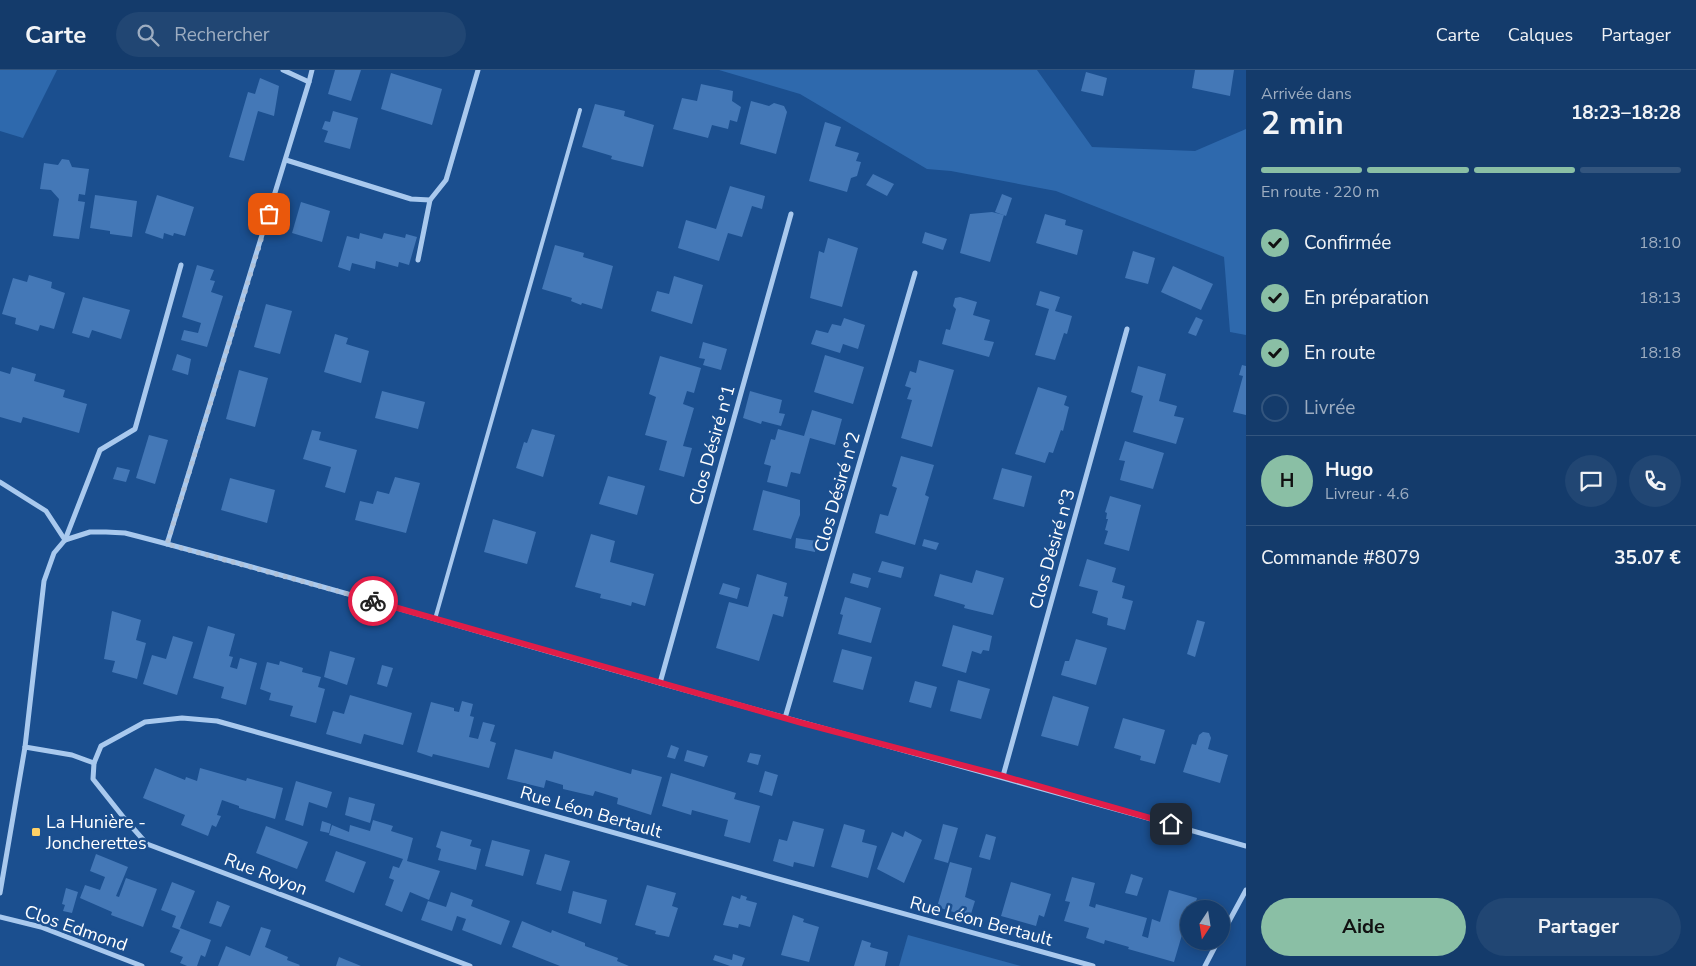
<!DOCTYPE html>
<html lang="fr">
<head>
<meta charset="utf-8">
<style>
  body { margin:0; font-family:"Nunito Sans",sans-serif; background:#214673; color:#f1f3f6; height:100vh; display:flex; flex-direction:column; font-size:19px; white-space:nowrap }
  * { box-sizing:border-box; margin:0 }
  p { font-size:16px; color:#9dadc1 }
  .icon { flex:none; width:28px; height:28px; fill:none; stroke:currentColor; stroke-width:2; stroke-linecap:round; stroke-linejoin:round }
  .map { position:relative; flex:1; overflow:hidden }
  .drawer { display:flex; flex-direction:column; background:#143b6b; width:450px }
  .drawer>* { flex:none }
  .needle { width:32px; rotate:192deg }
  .tools { position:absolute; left:1180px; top:830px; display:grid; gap:10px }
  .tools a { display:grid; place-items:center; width:50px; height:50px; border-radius:50%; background:#143b6b; box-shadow:0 2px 12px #0003,0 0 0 1px #33557e; font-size:25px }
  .pin { position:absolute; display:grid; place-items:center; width:42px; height:42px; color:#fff; margin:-21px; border-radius:10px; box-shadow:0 2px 8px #0006 }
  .courier { position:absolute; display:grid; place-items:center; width:50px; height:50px; margin:-25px; border:4px solid #e11d48; border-radius:50%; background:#fff; color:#222; box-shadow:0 1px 6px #0007 }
  .overview em { font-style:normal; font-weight:700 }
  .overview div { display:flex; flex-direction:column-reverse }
  .overview { display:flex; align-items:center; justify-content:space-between; height:85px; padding:0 15px }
  h1 { font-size:32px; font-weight:700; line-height:38px }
  .bar { display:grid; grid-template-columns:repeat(4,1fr); gap:8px 5px; align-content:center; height:60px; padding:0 15px }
  .bar i { height:6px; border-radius:4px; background:#33557e }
  .bar .active { background:#8abfa5 }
  .bar p { grid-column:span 4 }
  .line { display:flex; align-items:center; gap:12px; padding:0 15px; border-top:1px solid #33557e }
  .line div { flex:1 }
  .round { display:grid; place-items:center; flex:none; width:52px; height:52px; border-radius:26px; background:#214673 }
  ol { padding:0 15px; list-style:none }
  li { display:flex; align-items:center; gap:15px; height:55px }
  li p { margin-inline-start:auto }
  li .icon { padding:5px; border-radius:50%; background:#8abfa5; color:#111; stroke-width:4 }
  li:last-child { color:#9dadc1 }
  li i { width:28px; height:28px; border:2px solid #33557e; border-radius:50% }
  .cta { display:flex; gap:10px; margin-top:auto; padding:10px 15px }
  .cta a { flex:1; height:58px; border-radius:30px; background:#8abfa5; color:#111; font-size:20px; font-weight:700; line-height:58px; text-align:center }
  .cta a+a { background:#214673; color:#f1f3f6 }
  header { display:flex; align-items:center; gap:30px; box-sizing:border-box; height:70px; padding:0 25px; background:#143b6b; border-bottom:1px solid #33557e }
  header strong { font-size:24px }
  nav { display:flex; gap:28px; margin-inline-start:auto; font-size:18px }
  .search { width:350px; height:45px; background:#214673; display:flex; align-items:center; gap:12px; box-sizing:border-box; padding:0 18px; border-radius:28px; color:#9dadc1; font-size:19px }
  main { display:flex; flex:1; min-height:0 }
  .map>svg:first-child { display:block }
  .green { fill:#2e69ad }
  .building { fill:#4478b7 }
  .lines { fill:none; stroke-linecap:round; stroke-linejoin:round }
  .lane { stroke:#a9c9ee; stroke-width:4 }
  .street { stroke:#a9c9ee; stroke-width:5 }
  .done { stroke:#afc1d8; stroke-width:5; stroke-dasharray:0 9 }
  .route { stroke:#e11d48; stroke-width:6 }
  .poi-dot { fill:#ffd166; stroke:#1b4f8f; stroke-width:2 }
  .labels { text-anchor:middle; stroke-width:5; stroke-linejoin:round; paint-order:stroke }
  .street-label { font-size:18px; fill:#fff; stroke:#1b4f8f }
  .poi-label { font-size:18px; fill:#fff; stroke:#1b4f8f; text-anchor:start }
</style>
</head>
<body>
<header>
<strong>Carte</strong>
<div class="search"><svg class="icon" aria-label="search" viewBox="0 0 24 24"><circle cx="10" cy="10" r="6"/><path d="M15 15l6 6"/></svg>Rechercher</div>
<nav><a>Carte</a><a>Calques</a><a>Partager</a></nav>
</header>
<main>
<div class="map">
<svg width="1246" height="896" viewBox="0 0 1246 896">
  <rect width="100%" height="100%" fill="#1b4f8f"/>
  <g class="green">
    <polygon points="0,0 57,0 23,68 0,61"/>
    <polygon points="719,0 1037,0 1092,77 1195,81 1246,59 1246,265 1230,262 1224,187 1056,121 951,101 927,99 800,24"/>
    <polygon points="908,865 1021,896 899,896"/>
  </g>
  <g class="building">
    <polygon points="335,0 361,0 351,31 328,24"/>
    <polygon points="1195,0 1234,0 1230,26 1192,18"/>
    <polygon points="1086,2 1107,8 1103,26 1081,21"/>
    <polygon points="391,3 442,19 432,55 381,39"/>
    <polygon points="260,8 279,16 274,46 258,41 244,91 229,87 248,22 255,24"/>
    <polygon points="701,14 733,21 732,31 741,37 737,52 730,50 728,59 712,55 708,68 673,59 682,28 697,31"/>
    <polygon points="751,31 769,36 774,33 784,36 787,42 776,84 740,74"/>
    <polygon points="595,34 625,41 624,46 654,55 643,97 611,89 612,86 582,77"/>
    <polygon points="333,41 358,48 350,79 324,72 328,61 322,59 325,51 330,52"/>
    <polygon points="825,52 841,57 835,76 859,83 856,91 861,92 857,106 851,108 847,122 809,111"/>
    <polygon points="62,89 69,90 72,97 89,99 85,125 79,124 78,131 85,132 79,169 53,166 59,129 51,120 40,119 44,93 58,95"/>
    <polygon points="873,104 894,114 887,126 866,115"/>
    <polygon points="730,116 765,126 762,139 752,136 742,167 728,163 719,191 678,178 686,150 716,159"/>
    <polygon points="1002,124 1012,128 1006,146 995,142"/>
    <polygon points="95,125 137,131 132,167 110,164 110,161 90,158"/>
    <polygon points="157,125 194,137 185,166 174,163 173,166 164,163 163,169 145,163"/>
    <polygon points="301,132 330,141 322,172 292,163"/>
    <polygon points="992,142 1004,145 990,192 960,183 970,144"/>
    <polygon points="1045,144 1066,150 1065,155 1083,160 1077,185 1036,173"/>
    <polygon points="925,162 947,169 943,180 922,173"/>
    <polygon points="360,163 382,169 384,163 405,168 406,164 417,167 409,195 399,192 398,197 376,191 375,199 352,193 350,201 338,197 347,166 359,169"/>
    <polygon points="828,168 858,178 842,237 810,228 819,181 824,183"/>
    <polygon points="555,175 584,183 583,187 613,196 602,239 582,233 581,235 571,231 572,228 542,219"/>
    <polygon points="1133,181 1155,188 1148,214 1125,208"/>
    <polygon points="197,195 214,200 210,210 215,211 211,222 223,226 207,277 181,270 184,260 198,263 201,253 182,247"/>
    <polygon points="1173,196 1213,214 1201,240 1161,222"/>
    <polygon points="29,205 52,212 51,218 65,223 54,259 40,255 38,261 15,254 16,248 2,244 13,208 27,212"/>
    <polygon points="674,206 703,215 692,254 651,241 657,221 669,224"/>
    <polygon points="1040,221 1060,227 1055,241 1072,246 1067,264 1064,263 1055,290 1035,285 1049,239 1036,235"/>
    <polygon points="83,227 130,240 121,269 92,260 89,268 72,263"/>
    <polygon points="960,227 977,232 973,245 990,250 984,270 994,272 989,287 942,274 946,259 950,260 956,239 953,236 955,228"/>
    <polygon points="266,234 292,241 280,284 254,277"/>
    <polygon points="1196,247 1203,250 1196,266 1188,263"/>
    <polygon points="844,248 865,255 858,279 843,274 840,283 811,274 816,260 828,263 832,254 841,256"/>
    <polygon points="335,264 348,268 346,274 369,281 361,313 324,302"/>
    <polygon points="703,272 727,279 721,300 703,295 705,289 699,288"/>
    <polygon points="177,284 191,289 188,305 172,300"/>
    <polygon points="825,285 864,297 853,334 814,322"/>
    <polygon points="660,286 701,298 694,323 687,321 683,334 694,338 683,376 692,378 684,407 659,400 667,371 645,365 656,327 649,324"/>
    <polygon points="919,290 954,300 932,377 901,368 912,330 907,329 911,318 905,316 910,301 916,303"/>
    <polygon points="1242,295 1246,296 1246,345 1233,342 1243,306 1239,305"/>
    <polygon points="1138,296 1166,304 1159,331 1177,336 1174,346 1184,348 1176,374 1133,362 1143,326 1131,322"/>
    <polygon points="12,297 36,304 34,311 65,320 63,327 87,334 79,363 23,347 21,353 0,347 0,301 10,304"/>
    <polygon points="239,300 268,308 255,357 226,349"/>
    <polygon points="1038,317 1067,326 1064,335 1069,337 1063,361 1061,360 1053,383 1049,382 1045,393 1015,384"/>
    <polygon points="382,321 425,332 418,359 375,348"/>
    <polygon points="750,321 782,330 779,343 785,344 781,356 762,351 761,354 743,348"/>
    <polygon points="812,340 842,349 835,375 810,368 800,404 791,402 787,417 767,412 771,396 764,394 771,369 775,370 778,359 804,366"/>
    <polygon points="532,359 555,365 543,407 516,398 524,372 527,373"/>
    <polygon points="312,360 321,362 319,370 357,380 345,423 325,417 331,397 303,389"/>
    <polygon points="149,365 168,370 155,414 136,408"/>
    <polygon points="1125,371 1164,383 1153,419 1120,410 1125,391 1119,390"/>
    <polygon points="901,386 934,395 925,425 929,427 915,475 875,463 880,444 888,446 897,418 892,416"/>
    <polygon points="117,397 130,400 126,412 113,409"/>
    <polygon points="1002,398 1032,406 1024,437 993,429"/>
    <polygon points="608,406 645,416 637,445 599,434"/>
    <polygon points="395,407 420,413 406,463 355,450 360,431 373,434 377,421 389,424"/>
    <polygon points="230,408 275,420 267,453 221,440"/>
    <polygon points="763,420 800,430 800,445 791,469 753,460"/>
    <polygon points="1110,426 1141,435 1129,481 1104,474 1108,461 1105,460 1108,449 1106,449 1107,443 1105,442"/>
    <polygon points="493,449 536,462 527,494 484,482"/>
    <polygon points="591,464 615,471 610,492 654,504 645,536 632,532 631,536 613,531 600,528 601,524 575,517"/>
    <polygon points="796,468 817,471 815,482 795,478"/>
    <polygon points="924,469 939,473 936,480 922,476"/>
    <polygon points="1087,489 1116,498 1112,512 1125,516 1122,528 1133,531 1125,560 1107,555 1108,548 1092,543 1098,521 1079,516"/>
    <polygon points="882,491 904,497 901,508 878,502"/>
    <polygon points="976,500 1004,508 993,545 964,538 965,535 934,526 940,504 972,513"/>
    <polygon points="853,503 871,508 868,518 850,513"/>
    <polygon points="757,504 787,513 784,526 788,527 783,547 773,544 759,591 716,578 729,532 748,537"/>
    <polygon points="723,513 740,518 737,529 719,524"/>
    <polygon points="845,527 881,538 871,573 838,564 843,545 840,544"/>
    <polygon points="112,541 141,550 136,570 146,573 137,609 112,602 115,591 104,589"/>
    <polygon points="1197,550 1205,552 1195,587 1187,584"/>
    <polygon points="953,555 992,566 989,581 983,580 981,584 972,581 966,603 942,596"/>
    <polygon points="208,556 235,564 229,586 233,587 230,597 237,599 240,588 257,593 246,635 221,628 224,617 193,608"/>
    <polygon points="173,566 193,572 177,625 143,614 152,585 166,589"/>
    <polygon points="1076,569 1107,578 1096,615 1061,605 1065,591 1069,591"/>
    <polygon points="842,579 872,587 863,620 833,612"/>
    <polygon points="330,581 355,588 347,615 324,607"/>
    <polygon points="280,591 303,598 302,602 321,607 318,617 325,619 316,653 290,646 293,636 269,630 271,623 260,619 267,592 279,595"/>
    <polygon points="382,595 393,598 387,617 377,614"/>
    <polygon points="958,610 990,619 981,649 950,641"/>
    <polygon points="915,611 937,617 931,638 909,632"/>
    <polygon points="350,625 412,643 403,675 364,664 361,674 326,664 333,641 344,644"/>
    <polygon points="1053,626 1089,637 1078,676 1041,666"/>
    <polygon points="462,631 473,634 470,646 474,647 469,667 478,669 483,652 495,655 490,671 496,673 489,698 433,684 432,687 417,682 431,632 454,638 454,641 459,642"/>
    <polygon points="1123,648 1165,660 1155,694 1140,690 1141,686 1114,678"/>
    <polygon points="1203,662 1209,663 1211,668 1208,679 1228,685 1220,713 1183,702 1192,674 1196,675 1199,665"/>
    <polygon points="671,675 679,678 675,689 667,687"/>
    <polygon points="515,679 552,689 554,681 631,704 632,699 662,707 651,745 617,734 618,728 595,721 593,726 563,719 563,715 546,710 544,718 507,709"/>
    <polygon points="687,680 708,686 704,697 684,691"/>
    <polygon points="750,683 761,685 758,695 747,692"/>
    <polygon points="155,698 185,710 186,707 197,711 200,698 246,711 247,708 283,718 275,749 239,738 239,736 222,730 217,745 221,746 216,757 212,755 208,766 181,755 185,745 143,728"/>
    <polygon points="765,701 778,705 772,726 759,722"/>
    <polygon points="671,703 736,723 734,729 760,736 750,773 724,766 728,750 692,740 691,745 662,736"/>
    <polygon points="296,711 332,722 327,738 309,732 303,756 285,750"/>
    <polygon points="349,727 375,734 370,753 345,745"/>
    <polygon points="373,750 393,756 391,761 413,768 407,791 440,801 429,830 410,822 402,842 385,835 394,810 389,808 393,796 399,798 403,789 329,765 332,755 349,762 350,755 370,761"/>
    <polygon points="322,751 331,754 329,763 320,761"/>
    <polygon points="793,751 824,759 814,797 794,792 793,797 773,791 779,769 787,771"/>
    <polygon points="844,754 865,760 862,772 877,776 868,808 831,797"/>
    <polygon points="943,754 958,758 948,793 934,789"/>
    <polygon points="266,756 308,772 297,799 256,783"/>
    <polygon points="441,761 472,770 470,776 481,779 476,800 438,790 441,779 436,777"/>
    <polygon points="905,761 922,770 904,813 877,799 892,762 903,767"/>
    <polygon points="986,764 996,767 990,790 979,787"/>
    <polygon points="492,770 530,780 523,806 485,796"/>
    <polygon points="336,781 366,792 354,823 325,811"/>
    <polygon points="96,784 128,797 116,826 119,827 126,808 157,819 143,857 111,845 112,842 80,828 85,815 100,820 105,807 90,801"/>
    <polygon points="545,784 570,791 561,821 536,814"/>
    <polygon points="950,792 972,798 965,827 975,831 970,847 937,837"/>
    <polygon points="1131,804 1143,808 1137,826 1125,823"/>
    <polygon points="1072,807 1095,813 1089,836 1095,838 1096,834 1147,848 1142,866 1148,868 1152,849 1160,852 1169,820 1197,828 1194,839 1189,839 1189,856 1188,860 1184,858 1174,892 1128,879 1129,877 1105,870 1104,874 1086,868 1089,858 1064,851 1070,832 1065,831"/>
    <polygon points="172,812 195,821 180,858 211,870 205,887 201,885 197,896 187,896 180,893 183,887 170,882 180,860 172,857 176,846 161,840"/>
    <polygon points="1011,812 1051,824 1044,847 1039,845 1036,856 1001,846"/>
    <polygon points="647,815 676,823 672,836 678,838 669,867 655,864 656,861 635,855"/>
    <polygon points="66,818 78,822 72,843 63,841 65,835 62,834"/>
    <polygon points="573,821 607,830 601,854 568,843"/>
    <polygon points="451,822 473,830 471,836 510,851 501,875 462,860 466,849 457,846 452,861 421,850 428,831 446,837"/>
    <polygon points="741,825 747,827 746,830 757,833 750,857 739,854 738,858 723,855 732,826 740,829"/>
    <polygon points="217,831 230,836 221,857 209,853"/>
    <polygon points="793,845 804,849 803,852 819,857 809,892 781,885"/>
    <polygon points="522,851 551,863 552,860 585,873 585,876 618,888 617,891 629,896 560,896 512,877"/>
    <polygon points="261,857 271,860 265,877 288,887 287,890 300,895 299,896 218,896 226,876 250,886"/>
    <polygon points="862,870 871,873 870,877 888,882 885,896 854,896"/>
    <polygon points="733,884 745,888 742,896 730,896 713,890 715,885 732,890"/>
    <polygon points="339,887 361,896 336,896"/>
  </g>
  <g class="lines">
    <polyline class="lane" points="435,549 580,40"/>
    <g class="street">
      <polyline points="309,12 312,0"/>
      <polyline points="286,90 411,129 430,130 446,110 478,0"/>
      <polyline points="418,190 430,130"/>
      <polyline points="0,412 46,441 65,470"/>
      <polyline points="65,470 100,380 135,359 181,195"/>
      <polyline points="167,474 309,12 283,0"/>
      <polyline points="660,613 791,144"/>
      <polyline points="785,648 915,203"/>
      <polyline points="25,677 72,685 94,693"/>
      <polyline points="1003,706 1127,259"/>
      <path d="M 0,823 L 25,677 L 44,511 L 54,483 L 65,470 L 90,462 L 106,462 L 125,463 C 305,509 482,564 660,613 C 855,667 1051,720 1246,776"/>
      <polyline points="0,847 41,857 142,896"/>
      <polyline points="1221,866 1246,820"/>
      <polyline points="470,896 147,774 124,748 93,709 94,693 101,676 145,652 182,648 217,651 793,813 1093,896"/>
      <polyline points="1205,896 1218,871"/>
    </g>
  </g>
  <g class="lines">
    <polyline class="done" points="269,144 167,474 373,531"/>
    <polyline class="route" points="373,531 802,653 1003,706 1171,754"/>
  </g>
  <rect class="poi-dot" x="31" y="757" width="10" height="10" rx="2.5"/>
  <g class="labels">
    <g class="street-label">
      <text transform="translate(712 375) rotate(-74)" y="6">Clos Désiré n°1</text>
      <text transform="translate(837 422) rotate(-74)" y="6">Clos Désiré n°2</text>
      <text transform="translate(1052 479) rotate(-74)" y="6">Clos Désiré n°3</text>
      <text transform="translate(591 742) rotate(16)" y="6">Rue Léon Bertault</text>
      <text transform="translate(266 804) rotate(21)" y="6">Rue Royon</text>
      <text transform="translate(981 851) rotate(15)" y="6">Rue Léon Bertault</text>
      <text transform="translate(76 858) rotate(19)" y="6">Clos Edmond</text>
    </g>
    <g class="poi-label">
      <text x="46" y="758">La Hunière -<tspan x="46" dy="21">Joncherettes</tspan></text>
    </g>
  </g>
</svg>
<div class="tools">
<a><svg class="needle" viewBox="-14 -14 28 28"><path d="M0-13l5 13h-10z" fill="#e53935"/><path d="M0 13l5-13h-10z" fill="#9dadc1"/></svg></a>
</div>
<div class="pin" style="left:269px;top:144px;background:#ea580c"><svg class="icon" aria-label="bag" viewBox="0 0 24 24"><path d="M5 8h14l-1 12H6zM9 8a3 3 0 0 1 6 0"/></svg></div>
<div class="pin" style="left:1171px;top:754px;background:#1f2937"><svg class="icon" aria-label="home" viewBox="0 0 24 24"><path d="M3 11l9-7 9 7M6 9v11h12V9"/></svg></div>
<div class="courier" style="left:373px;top:531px"><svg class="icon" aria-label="bike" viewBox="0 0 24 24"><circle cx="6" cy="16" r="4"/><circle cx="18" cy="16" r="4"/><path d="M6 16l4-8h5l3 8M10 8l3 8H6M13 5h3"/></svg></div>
</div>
<section class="drawer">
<div class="overview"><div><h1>2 min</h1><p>Arrivée dans</p></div><em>18:23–18:28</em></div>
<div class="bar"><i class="active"></i><i class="active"></i><i class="active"></i><i></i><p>En route · 220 m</p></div>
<ol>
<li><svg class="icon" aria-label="check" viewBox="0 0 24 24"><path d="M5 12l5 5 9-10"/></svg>Confirmée<p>18:10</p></li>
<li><svg class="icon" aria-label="check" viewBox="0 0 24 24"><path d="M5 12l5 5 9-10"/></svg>En préparation<p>18:13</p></li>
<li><svg class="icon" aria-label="check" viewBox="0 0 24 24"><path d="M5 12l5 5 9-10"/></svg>En route<p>18:18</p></li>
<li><i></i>Livrée</li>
</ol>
<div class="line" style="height:90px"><b class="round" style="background:#8abfa5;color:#111">H</b><div><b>Hugo</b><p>Livreur · 4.6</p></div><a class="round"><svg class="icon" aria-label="chat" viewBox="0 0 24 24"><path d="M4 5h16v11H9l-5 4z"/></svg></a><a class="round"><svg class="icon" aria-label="phone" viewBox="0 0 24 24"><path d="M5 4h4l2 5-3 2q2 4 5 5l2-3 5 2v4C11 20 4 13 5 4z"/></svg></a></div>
<div class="line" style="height:65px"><div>Commande #8079</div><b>35.07 €</b></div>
<div class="cta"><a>Aide</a><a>Partager</a></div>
</section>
</main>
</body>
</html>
